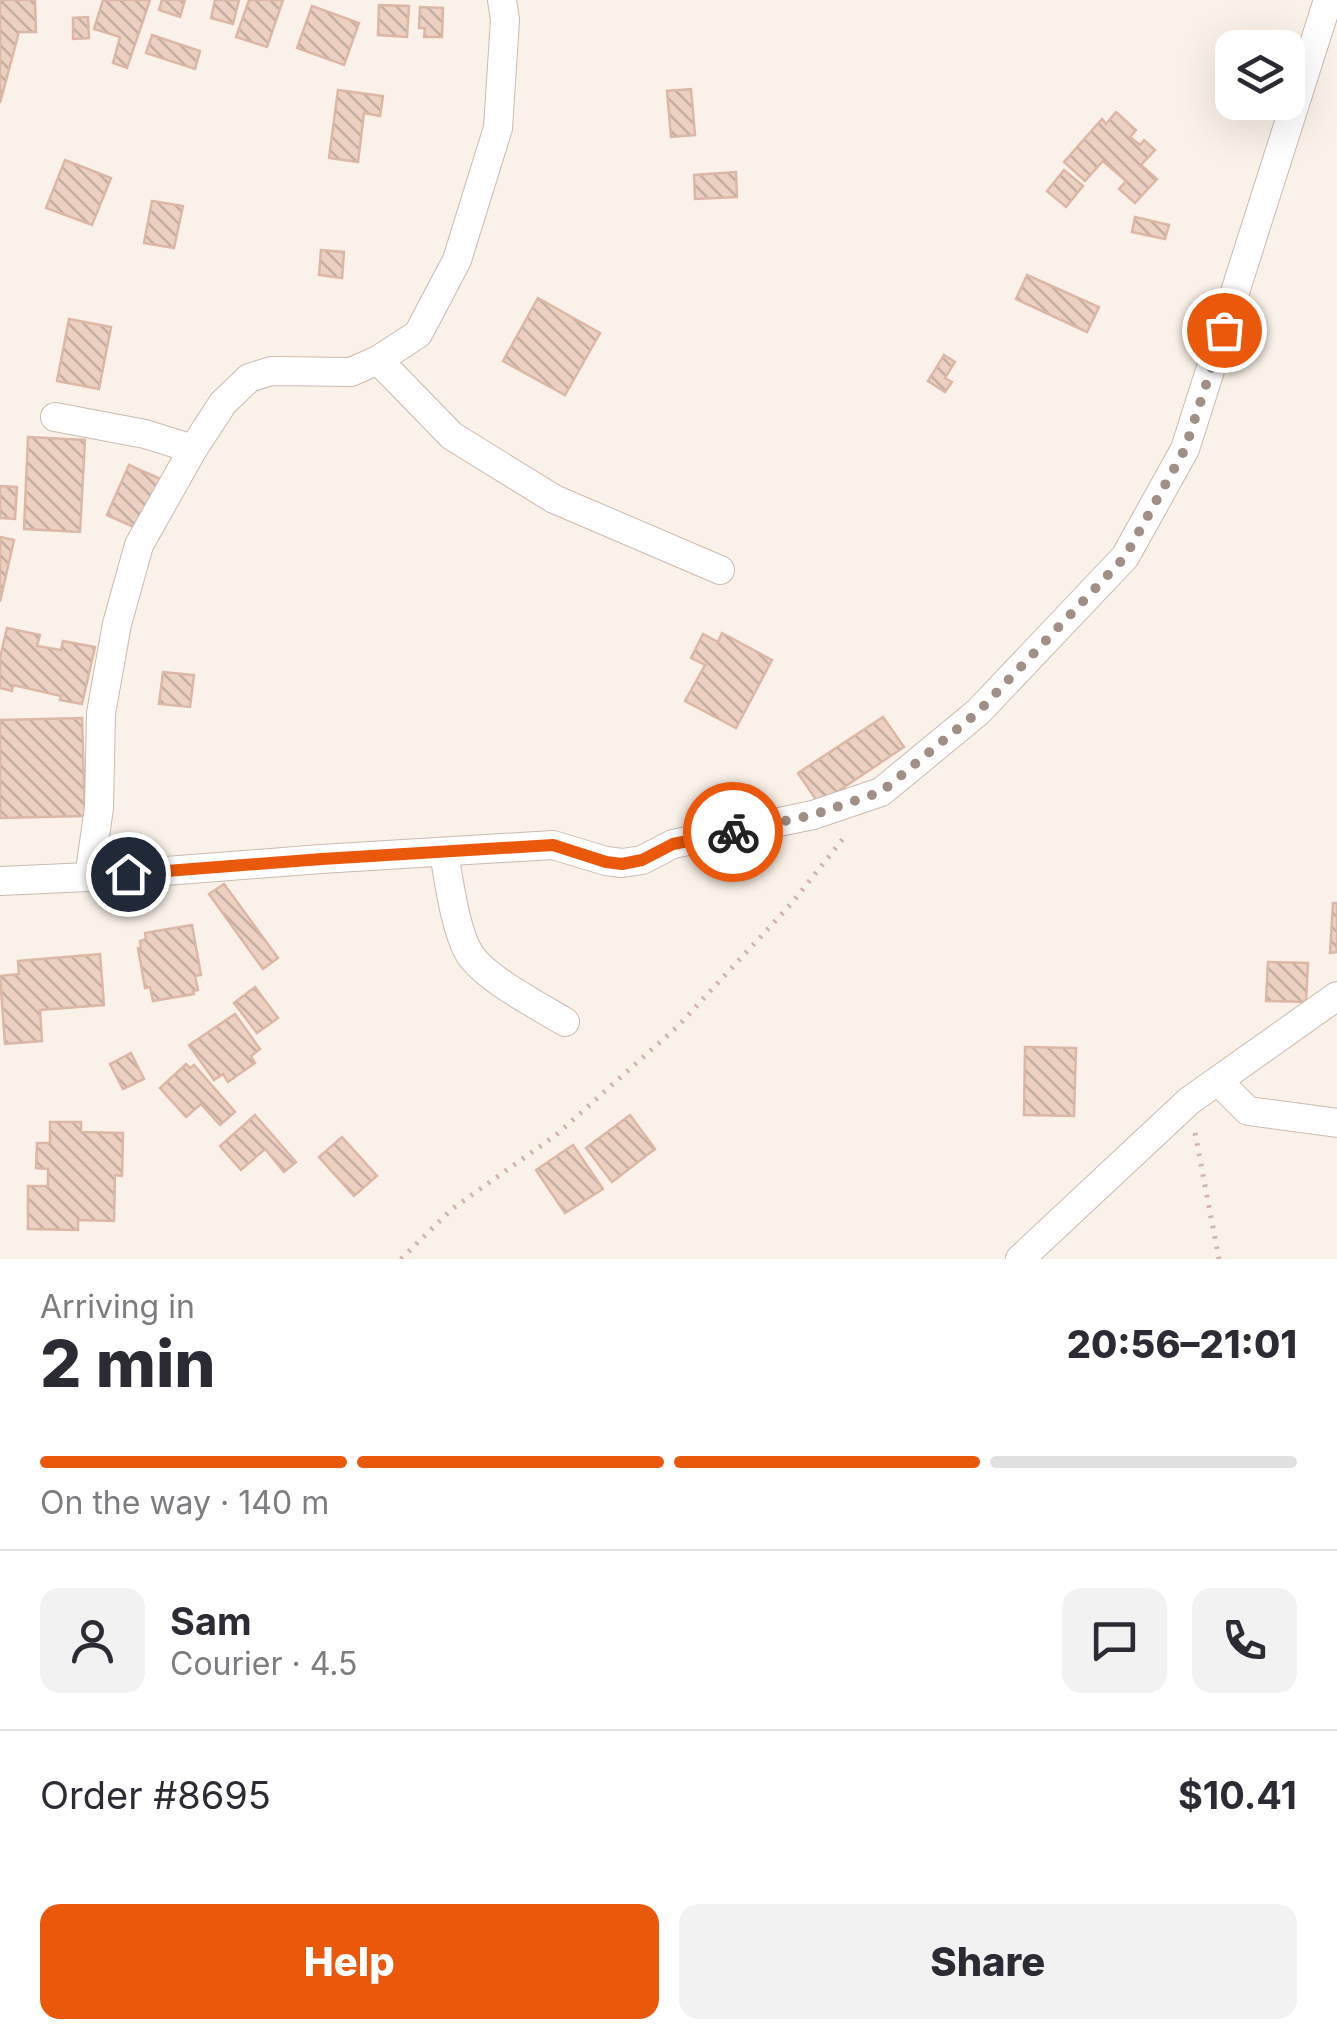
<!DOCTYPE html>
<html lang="en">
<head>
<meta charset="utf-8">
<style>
  body { margin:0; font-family:Inter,sans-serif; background:#f2f2f3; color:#2b2b33; height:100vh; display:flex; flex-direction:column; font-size:38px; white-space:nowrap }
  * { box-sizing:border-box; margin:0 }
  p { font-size:32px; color:#7c7c81 }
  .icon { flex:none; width:55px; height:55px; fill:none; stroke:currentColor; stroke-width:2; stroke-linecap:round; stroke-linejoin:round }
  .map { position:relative; height:1259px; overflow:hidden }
  .sheet { display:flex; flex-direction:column; background:#fff; flex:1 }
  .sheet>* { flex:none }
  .buttons { position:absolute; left:1215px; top:30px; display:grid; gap:20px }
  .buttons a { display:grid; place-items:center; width:90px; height:90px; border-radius:20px; background:#fff; box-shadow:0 10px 40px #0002; font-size:50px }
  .pin { position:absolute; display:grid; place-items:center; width:85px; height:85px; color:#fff; margin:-42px; border:5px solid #fff; border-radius:50%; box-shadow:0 2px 10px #0007 }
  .courier { position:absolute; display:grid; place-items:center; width:100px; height:100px; margin:-50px; border:8px solid #ea580c; border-radius:50%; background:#fff; color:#222; box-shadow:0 2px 12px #0007 }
  .head em { font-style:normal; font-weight:800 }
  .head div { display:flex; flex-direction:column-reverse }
  .head { display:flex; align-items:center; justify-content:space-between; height:170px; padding:0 40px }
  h1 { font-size:65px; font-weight:800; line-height:75px }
  .bar { display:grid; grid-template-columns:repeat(4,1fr); gap:15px 10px; align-content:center; height:120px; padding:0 40px }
  .bar i { height:12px; border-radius:8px; background:#e1e1e2 }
  .bar .on { background:#ea580c }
  .bar p { grid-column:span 4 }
  .line { display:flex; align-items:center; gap:25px; padding:0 40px; border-top:2px solid #e1e1e2 }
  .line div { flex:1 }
  .round { display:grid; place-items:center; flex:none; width:105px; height:105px; border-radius:20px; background:#f2f2f3 }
  .primary-button { display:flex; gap:20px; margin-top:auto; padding:20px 40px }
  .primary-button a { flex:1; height:115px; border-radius:20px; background:#ea580c; color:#fff; font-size:40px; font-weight:800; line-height:115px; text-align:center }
  .primary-button a+a { background:#f2f2f3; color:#2b2b33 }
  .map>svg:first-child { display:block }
  .building { fill:url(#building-back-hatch); stroke:#ddb7a5; stroke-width:2.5 }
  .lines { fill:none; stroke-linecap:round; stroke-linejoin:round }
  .minor-casing { stroke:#cbbaaf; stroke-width:30 }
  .path { stroke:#d1b4a6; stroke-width:5; stroke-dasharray:2.5 8; stroke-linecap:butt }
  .minor { stroke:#fff; stroke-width:28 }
  .done { stroke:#a18f85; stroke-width:10; stroke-dasharray:0 18 }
  .route { stroke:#ea580c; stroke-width:12 }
</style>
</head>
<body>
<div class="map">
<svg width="1337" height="1259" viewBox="0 0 1337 1259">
  <defs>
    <pattern id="building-back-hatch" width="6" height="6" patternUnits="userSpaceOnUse" patternTransform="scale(2.5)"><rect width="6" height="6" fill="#ecd1c3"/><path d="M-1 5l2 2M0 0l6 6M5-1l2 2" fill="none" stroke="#c4ada1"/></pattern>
  </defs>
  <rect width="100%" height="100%" fill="#faf2e8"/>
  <g class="building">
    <polygon points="0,0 35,0 36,32 19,32 0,103"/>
    <polygon points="103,0 150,0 127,68 113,63 120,37 94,29"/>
    <polygon points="162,0 185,0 180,17 159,10"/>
    <polygon points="215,0 239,0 233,24 211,18"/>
    <polygon points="249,0 283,0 267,47 236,37"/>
    <polygon points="379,5 409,6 407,37 378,35"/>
    <polygon points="312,6 359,23 344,65 297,48"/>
    <polygon points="420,7 443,8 442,37 424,37 425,28 419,28"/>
    <polygon points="88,17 89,38 73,39 73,18"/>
    <polygon points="152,35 200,51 195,69 146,53"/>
    <polygon points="691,89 695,135 671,137 667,91"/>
    <polygon points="338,90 383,96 380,116 364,113 358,162 329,158"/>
    <polygon points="1116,112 1136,130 1130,137 1140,145 1144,140 1155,150 1141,165 1157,179 1135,203 1119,189 1126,181 1103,161 1085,181 1064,162 1102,119 1106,124"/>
    <polygon points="65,160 111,178 92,225 46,208"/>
    <polygon points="1064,170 1083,186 1066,207 1047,191"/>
    <polygon points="736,172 737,197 695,199 694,175"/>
    <polygon points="152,201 183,206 174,248 144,243"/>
    <polygon points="1135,217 1169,225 1165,239 1132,232"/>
    <polygon points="321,250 344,252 342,278 319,275"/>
    <polygon points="1027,275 1099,307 1087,332 1016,299"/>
    <polygon points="538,298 600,333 565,395 503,361"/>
    <polygon points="69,319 111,327 99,389 57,381"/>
    <polygon points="944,355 955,362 945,378 952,382 945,392 928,381"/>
    <polygon points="28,437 85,440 80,532 24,529"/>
    <polygon points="129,465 165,481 143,531 107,515"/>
    <polygon points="0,486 17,487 15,519 0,518"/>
    <polygon points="0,537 14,540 0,602"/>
    <polygon points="7,628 40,635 37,646 61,650 63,641 95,647 82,704 60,700 61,696 13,685 12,691 0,688 0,658"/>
    <polygon points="722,633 772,660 736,728 685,701 705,665 691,658 703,634 718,642"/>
    <polygon points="163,672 194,675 190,707 159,704"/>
    <polygon points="883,717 904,747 819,804 798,773"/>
    <polygon points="82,718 85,816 0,818 0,720"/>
    <polygon points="224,884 278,958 263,969 209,894"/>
    <polygon points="1333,903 1337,903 1337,952 1330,953"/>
    <polygon points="192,925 201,975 195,976 198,990 193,991 194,994 153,1001 150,987 145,988 138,948 141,948 140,941 146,939 145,933"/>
    <polygon points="100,954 104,1005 40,1010 42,1041 5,1044 0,976 19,974 18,961"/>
    <polygon points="1268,962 1308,963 1306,1002 1266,1001"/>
    <polygon points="255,987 278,1018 257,1033 234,1003"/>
    <polygon points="235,1014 260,1049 251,1056 255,1063 228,1082 223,1074 214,1080 189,1045"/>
    <polygon points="1025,1047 1076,1048 1074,1116 1024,1115"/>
    <polygon points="131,1053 144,1079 123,1089 110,1064"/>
    <polygon points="186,1064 190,1068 194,1065 235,1112 220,1125 201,1104 186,1117 160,1088"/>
    <polygon points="255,1115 296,1162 284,1172 265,1149 241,1170 220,1146"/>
    <polygon points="630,1115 655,1149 612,1182 586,1148"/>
    <polygon points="50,1122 81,1122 81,1132 123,1133 122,1176 115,1175 114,1221 78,1220 78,1230 28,1229 28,1186 48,1186 48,1169 36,1168 37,1143 50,1143"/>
    <polygon points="342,1137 377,1176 354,1196 319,1157"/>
    <polygon points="573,1145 603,1189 565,1213 536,1170"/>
  </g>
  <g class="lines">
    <g class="minor-casing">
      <g id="minor">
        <polyline points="378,360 452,436 554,499 720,570"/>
        <polyline points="55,417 145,434 193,449"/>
        <path d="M 444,853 C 449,881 455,929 469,953 C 484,978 539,1006 565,1022"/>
        <polyline points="89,877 99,808 101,713 117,624 139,545 193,449 223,403 249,378 271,371 351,372 378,360 418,334 457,260 498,128 505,20 502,0"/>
        <polyline points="0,881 89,877 321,859 553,845 606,861 622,863 642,860 673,844 813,815 881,792 978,712 1125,557 1185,449 1328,0"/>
        <polyline points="1218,1081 1248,1111 1337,1123"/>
        <polyline points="1020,1259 1189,1101 1337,996"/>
      </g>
    </g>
    <g class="path">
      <polyline points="1195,1133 1219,1259"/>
      <polyline points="401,1259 452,1209 556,1135 678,1026 791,904 846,835"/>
    </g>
    <use href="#minor" class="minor"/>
  </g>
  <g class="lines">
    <polyline class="done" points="733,832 813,815 881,792 978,712 1125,557 1185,449 1224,330"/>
    <polyline class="route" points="128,874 322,859 553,845 606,862 622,864 642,860 673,844 733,832"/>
  </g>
</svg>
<div class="buttons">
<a><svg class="icon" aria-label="layers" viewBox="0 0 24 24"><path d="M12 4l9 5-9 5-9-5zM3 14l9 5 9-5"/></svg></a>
</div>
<div class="pin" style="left:1224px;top:330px;background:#ea580c"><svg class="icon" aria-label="bag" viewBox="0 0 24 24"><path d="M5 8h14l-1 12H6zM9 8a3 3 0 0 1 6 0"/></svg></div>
<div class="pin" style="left:128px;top:874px;background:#1f2937"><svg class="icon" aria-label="home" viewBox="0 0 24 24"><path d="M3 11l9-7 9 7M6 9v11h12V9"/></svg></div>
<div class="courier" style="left:733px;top:832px"><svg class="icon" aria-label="bike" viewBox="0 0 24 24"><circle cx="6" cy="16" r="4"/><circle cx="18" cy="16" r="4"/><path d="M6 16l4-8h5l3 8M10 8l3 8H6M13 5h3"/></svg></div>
</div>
<section class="sheet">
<div class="head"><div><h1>2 min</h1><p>Arriving in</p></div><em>20:56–21:01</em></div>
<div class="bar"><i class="on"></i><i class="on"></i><i class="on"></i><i></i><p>On the way · 140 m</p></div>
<div class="line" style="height:180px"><a class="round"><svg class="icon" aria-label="person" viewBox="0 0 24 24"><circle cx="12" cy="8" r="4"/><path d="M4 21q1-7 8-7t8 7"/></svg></a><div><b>Sam</b><p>Courier · 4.5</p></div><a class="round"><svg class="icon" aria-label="chat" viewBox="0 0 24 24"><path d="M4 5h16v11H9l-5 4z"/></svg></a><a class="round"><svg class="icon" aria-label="phone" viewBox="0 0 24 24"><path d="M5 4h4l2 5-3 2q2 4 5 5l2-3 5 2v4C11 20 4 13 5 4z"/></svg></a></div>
<div class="line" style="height:130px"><div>Order #8695</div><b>$10.41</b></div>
<div class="primary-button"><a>Help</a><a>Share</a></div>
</section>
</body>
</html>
